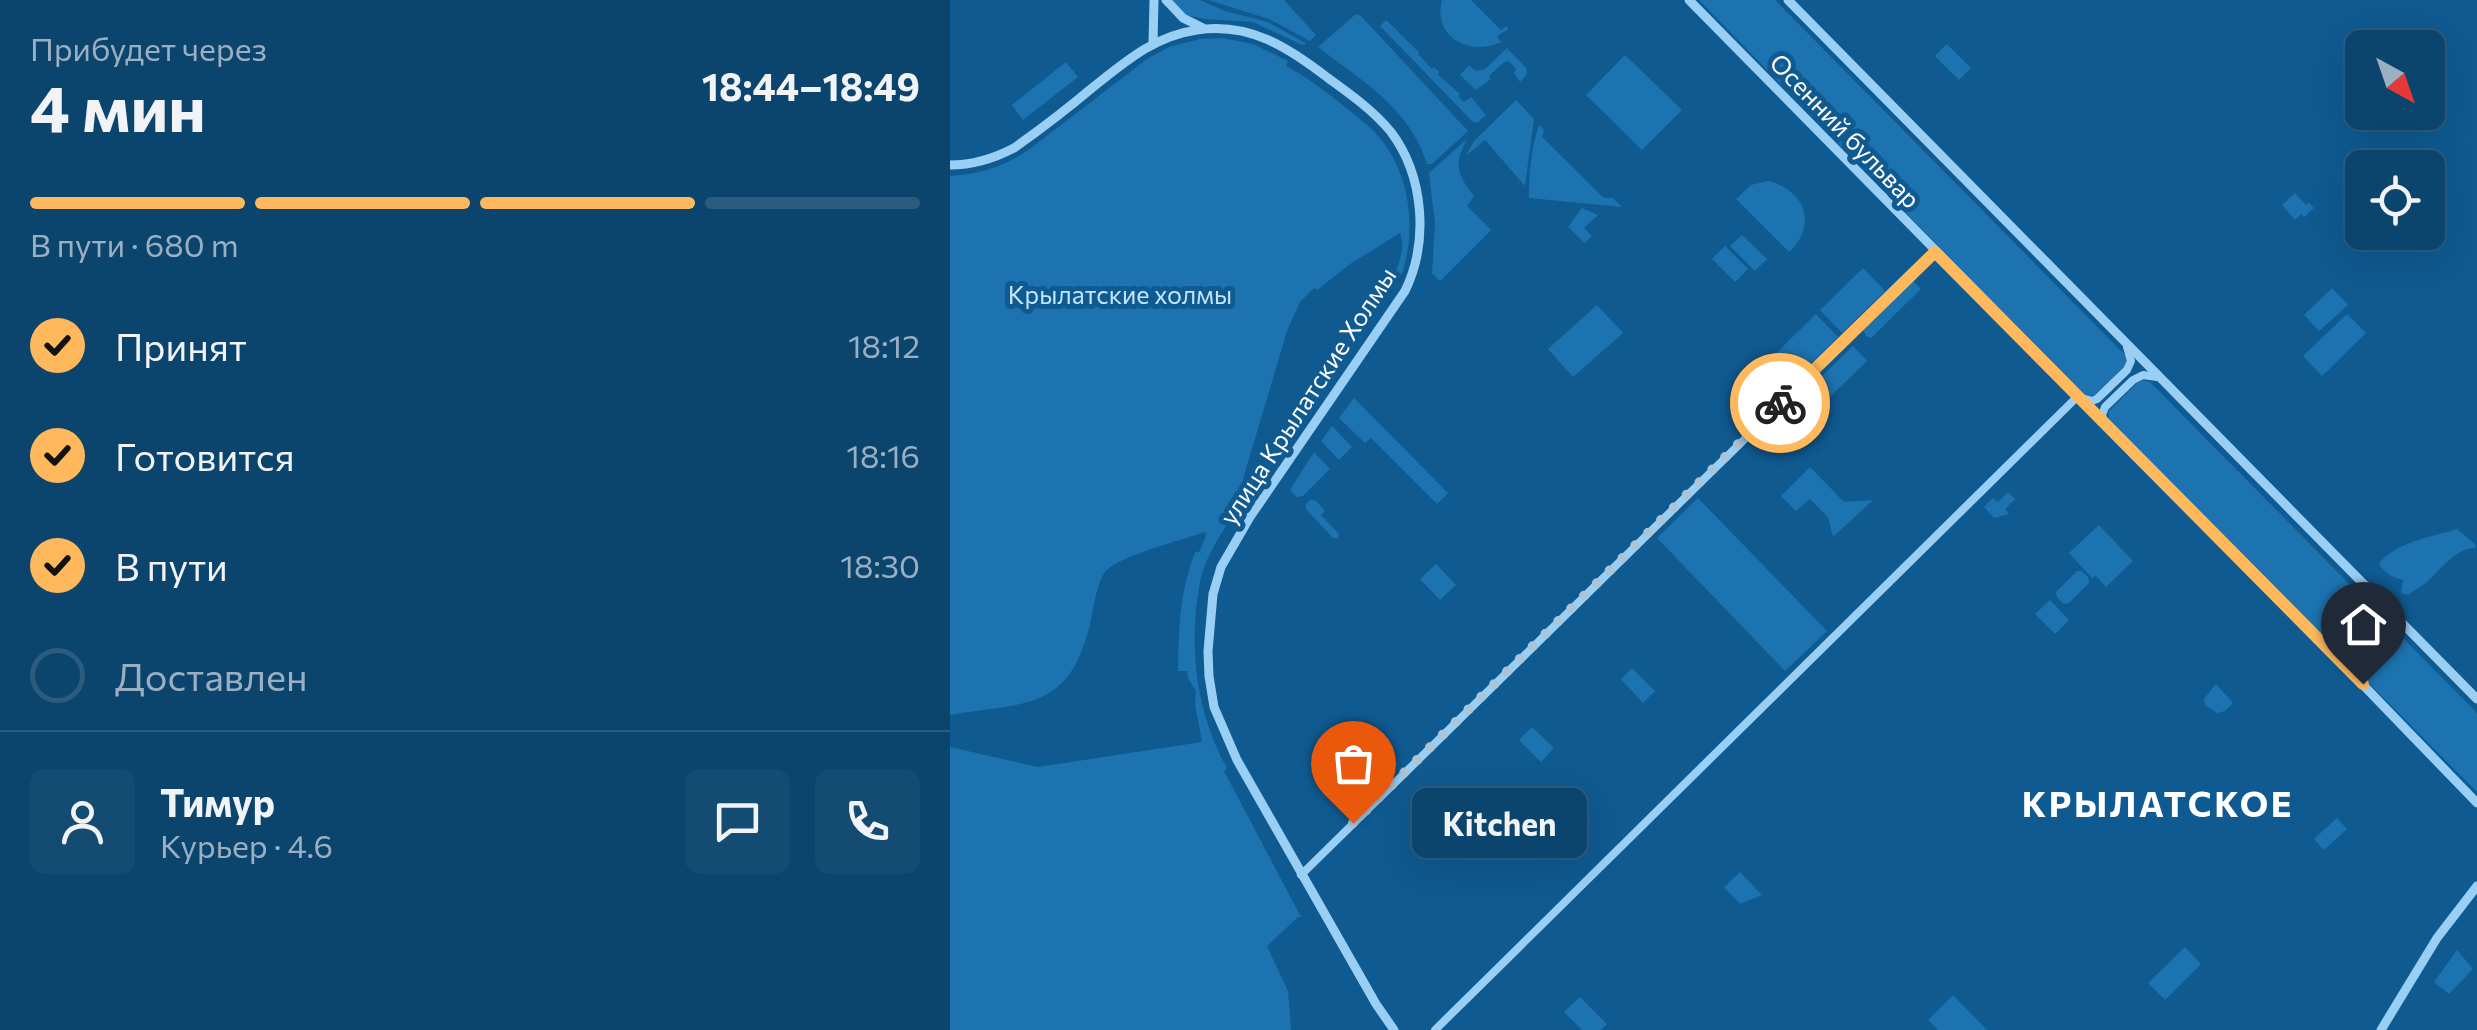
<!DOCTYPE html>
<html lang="ru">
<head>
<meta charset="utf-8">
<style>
  body { margin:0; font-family:Commissioner,sans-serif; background:#144b72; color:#f1f3f6; height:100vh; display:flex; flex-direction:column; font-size:38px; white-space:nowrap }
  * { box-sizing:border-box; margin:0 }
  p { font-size:32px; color:#9ab0c2 }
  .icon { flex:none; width:55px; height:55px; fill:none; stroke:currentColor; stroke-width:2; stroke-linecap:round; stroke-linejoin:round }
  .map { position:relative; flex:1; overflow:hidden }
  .drawer { display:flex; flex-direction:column; background:#0b446d; width:950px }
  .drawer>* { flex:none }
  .needle { width:65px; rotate:140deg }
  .tools { position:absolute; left:1395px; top:30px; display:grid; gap:20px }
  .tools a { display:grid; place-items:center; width:100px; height:100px; border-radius:15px; background:#0b446d; box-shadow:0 10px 40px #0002,0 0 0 2px #2b5c80; font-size:50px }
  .pin { position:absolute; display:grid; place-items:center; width:85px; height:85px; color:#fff; margin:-102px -42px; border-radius:50% 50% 50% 0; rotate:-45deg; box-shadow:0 0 10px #0007 }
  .pin .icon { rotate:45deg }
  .courier { position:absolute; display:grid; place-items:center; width:100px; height:100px; margin:-50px; border:8px solid #ffb95c; border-radius:50%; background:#fff; color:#222; box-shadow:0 2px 12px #0007 }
  .bubble { position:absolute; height:70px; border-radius:15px; background:#0b446d; box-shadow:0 10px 40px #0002,0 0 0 2px #2b5c80; font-size:32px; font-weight:700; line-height:70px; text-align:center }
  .overview em { font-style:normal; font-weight:700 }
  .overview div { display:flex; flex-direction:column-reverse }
  .overview { display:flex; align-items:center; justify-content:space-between; height:170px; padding:0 30px }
  h1 { font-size:65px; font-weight:700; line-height:75px }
  .bar { display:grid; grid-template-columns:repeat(4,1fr); gap:15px 10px; align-content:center; height:120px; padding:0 30px }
  .bar i { height:12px; border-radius:8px; background:#2b5c80 }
  .bar .on { background:#ffb95c }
  .bar p { grid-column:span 4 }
  .line { display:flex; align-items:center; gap:25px; padding:0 30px; border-top:2px solid #2b5c80 }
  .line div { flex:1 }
  .round { display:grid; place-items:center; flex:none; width:105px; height:105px; border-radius:15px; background:#144b72 }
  ol { padding:0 30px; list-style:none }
  li { display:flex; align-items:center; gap:30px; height:110px }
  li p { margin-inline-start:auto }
  li .icon { padding:10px; border-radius:50%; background:#ffb95c; color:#111; stroke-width:4 }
  li:last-child { color:#9ab0c2 }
  li i { width:55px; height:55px; border:5px solid #2b5c80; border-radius:50% }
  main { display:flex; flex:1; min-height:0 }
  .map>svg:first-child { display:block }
  .green { fill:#1d73af; fill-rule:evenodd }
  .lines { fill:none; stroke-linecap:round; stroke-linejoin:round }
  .minor { stroke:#99cff4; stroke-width:8 }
  .tertiary { stroke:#99cff4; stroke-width:9 }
  .done { stroke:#abc5d8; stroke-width:10; stroke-dasharray:0 18 }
  .route { stroke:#ffb95c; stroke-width:12 }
  .labels { text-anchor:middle; stroke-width:10; stroke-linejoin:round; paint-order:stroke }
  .street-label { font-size:25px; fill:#fff; stroke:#0f5a91 }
  .park-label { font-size:25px; fill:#c1e5fe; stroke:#0f5a91 }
  .district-label { font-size:35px; font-weight:bold; letter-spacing:2.5px; fill:#fff; stroke:#0f5a91 }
</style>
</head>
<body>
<main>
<section class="drawer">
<div class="overview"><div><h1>4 мин</h1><p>Прибудет через</p></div><em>18:44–18:49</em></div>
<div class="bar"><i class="on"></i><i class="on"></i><i class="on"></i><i></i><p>В пути · 680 m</p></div>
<ol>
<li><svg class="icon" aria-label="check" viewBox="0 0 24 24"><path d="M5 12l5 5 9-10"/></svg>Принят<p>18:12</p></li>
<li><svg class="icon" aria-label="check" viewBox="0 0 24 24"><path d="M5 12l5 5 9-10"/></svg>Готовится<p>18:16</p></li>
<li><svg class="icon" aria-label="check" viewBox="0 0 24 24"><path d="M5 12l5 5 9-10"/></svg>В пути<p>18:30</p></li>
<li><i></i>Доставлен</li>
</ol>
<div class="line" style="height:180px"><a class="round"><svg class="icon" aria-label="person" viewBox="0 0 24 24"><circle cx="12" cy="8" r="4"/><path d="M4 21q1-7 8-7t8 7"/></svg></a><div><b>Тимур</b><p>Курьер · 4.6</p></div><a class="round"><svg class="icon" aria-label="chat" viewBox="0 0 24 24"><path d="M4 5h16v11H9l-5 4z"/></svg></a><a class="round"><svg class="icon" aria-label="phone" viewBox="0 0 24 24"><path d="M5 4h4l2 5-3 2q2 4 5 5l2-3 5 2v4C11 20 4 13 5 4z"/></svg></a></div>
</section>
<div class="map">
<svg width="1527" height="1030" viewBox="0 0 1527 1030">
  <rect width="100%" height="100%" fill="#0f5a91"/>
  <g class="green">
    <polygon points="218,0 250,0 275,11 318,22 357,44 352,45 303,22 254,19 236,15"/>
    <polygon points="258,0 334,0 366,35 360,41 319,19"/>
    <path d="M 492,0 L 521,0 L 551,30 L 556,26 L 559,29 L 547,36 L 551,42 C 520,57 482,37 492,0 Z"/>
    <path d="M 749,0 L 825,0 L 1175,355 L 1177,358 L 1177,366 C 1165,378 1151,401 1133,395 Z"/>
    <path d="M 406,14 L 411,16 L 518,131 L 482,164 L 477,164 C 459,107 413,82 368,47 Z"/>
    <polygon points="436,20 449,32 449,33 469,52 468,54 482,69 484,67 489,72 488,75 510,94 508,96 514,102 521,97 536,115 527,123 523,122 430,26"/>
    <path d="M 272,38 L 303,44 L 338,61 L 336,66 C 357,77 375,91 394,106 C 407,117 423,128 433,142 C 461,179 466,231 452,274 C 410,344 359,409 311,476 C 291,506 257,546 250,582 C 238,644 246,713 277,768 L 274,771 L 351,917 L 348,917 L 317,946 L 338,991 L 341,1030 L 0,1030 L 0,747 L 88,767 L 252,742 L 245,704 L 246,691 L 238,678 L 237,671 L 228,671 C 229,625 229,597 245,552 L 249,552 L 256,536 L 255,532 C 233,540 167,556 155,572 C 147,582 143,611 140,624 C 119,712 75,702 0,715 L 0,176 C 30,174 52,167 77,151 L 197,59 L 219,47 L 250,39 ZM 450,233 C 456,250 448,265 442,280 L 301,482 L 293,479 L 337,331 L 350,302 L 364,288 L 367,290 L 400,264 Z"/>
    <polygon points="997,44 1021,68 1009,80 985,56"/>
    <polygon points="557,48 577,69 576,75 570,82 564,73 566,69 559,61 553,63 539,76 541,79 526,90 510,75 519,65 525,71 535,69"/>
    <polygon points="675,55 732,110 692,150 636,95"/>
    <polygon points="116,62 128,77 73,120 62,105"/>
    <polygon points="566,100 584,119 575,186 535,140 516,156 524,141"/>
    <path d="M 589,125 L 594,130 L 592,137 L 654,198 L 663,198 L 672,207 L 579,198 C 579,173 581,148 589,125 Z"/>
    <path d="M 517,139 C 503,165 507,174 524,196 L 517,206 L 541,230 L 490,281 L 482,273 L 485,224 L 479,173 Z"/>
    <path d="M 818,181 C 855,190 868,225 839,252 L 786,199 L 801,185 Z"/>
    <polygon points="1345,193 1356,205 1359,203 1364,208 1354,217 1351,214 1345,220 1332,205"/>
    <polygon points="632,208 648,215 634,228 642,236 635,243 618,227"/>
    <polygon points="792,235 817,259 805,271 780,246"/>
    <polygon points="775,246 798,269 785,282 762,259"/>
    <polygon points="913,268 935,291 892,333 870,310"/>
    <polygon points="963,281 971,289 921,338 917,337 913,330"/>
    <polygon points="1382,288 1398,305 1369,331 1354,315"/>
    <polygon points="647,305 673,333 623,377 598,349"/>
    <polygon points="866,314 888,337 829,394 807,372"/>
    <polygon points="1397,314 1416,333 1372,376 1353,356"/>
    <polygon points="903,346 917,361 881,396 867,381"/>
    <polygon points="1193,380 1200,382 1527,713 1527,792 1161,423 1158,418 1159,411 1188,382"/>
    <polygon points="404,398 498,493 487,504 421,438 415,443 389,418"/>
    <polygon points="382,426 402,447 389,460 371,441"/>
    <polygon points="364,452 380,469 353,496 346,497 340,490"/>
    <polygon points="860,467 894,502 923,500 883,537 878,517 860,499 846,511 831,496"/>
    <polygon points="1058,492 1065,499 1055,509 1059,514 1044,518 1034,507 1043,498 1048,502"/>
    <polygon points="748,498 877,631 835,671 707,538"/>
    <polygon points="361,499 366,501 375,511 371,515 389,534 388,538 383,538 356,509 356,504"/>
    <polygon points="1149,525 1183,561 1156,587 1146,576 1142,578 1119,553"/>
    <path d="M 1507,529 L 1525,544 L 1526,548 C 1507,547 1491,569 1479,580 C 1473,586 1464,590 1458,595 L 1451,593 L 1453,580 C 1442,577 1435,574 1429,564 C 1443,543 1484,536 1507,529 Z"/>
    <polygon points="486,564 506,585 490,600 470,579"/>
    <polygon points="1127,571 1131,571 1138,577 1139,583 1119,603 1114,604 1107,597 1106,592"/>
    <polygon points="1100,600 1119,620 1105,634 1085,614"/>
    <polygon points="682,668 705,691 693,703 671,679"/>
    <polygon points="1266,684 1283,703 1275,711 1267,713 1255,705 1254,699"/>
    <polygon points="582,727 604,748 591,762 569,740"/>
    <polygon points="1387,818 1397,829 1374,850 1364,839"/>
    <polygon points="790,872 812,895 790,904 774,887"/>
    <polygon points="1235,947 1251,964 1215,1000 1198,983"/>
    <polygon points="1507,950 1523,969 1499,994 1484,982"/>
    <polygon points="1003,995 1037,1030 988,1030 978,1020"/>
    <polygon points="630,997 657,1024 651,1030 632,1030 614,1012"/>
  </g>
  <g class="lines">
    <g class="minor">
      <polyline points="1134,399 1142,401 1147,399 1177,370 1181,361 1177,347"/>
      <polyline points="1154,422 1152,415 1155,407 1183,380 1193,375 1207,377"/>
      <polyline points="351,875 985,252"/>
      <polyline points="485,1030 1128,396"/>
    </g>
    <g class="tertiary">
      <polyline points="216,0 233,18 253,28"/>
      <polyline points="739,0 1389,660 1527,803"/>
      <polyline points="838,0 1527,699"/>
      <polyline points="203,43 204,0"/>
      <path d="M 0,165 C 24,165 43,159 64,148 C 91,129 117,109 142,88 C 175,62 204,36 247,30 C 299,22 338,47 378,78 C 400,94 423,110 441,132 C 474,176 479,242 455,291 L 300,517 L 271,567 L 263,594 L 258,651 L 259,676 L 264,707 L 287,760 L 426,1004 L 444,1030"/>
      <polyline points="1431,1030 1487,938 1527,886"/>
    </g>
  </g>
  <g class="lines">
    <polyline class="done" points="403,823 830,403"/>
    <polyline class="route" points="830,403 985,252 1413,684"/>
  </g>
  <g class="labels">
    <g class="street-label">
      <text transform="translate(895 131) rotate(46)" y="9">Осенний бульвар</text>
      <text transform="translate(358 396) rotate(-57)" y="9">улица Крылатские Холмы</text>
    </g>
    <g class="park-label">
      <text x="170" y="304">Крылатские холмы</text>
    </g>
    <g class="district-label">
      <text x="1208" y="817">КРЫЛАТСКОЕ</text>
    </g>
  </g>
</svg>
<div class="tools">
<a><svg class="needle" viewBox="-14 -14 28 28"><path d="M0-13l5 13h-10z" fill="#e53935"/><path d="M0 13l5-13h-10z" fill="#9ab0c2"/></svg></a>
<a><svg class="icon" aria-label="locate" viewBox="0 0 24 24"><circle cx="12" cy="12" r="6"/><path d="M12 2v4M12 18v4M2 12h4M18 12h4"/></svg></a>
</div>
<div class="pin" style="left:403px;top:823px;background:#ea580c"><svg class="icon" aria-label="bag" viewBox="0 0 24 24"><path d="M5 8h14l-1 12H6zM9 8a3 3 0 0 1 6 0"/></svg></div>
<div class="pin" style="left:1413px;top:684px;background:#1f2937"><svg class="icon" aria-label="home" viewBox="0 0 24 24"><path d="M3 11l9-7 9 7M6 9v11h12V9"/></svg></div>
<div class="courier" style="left:830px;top:403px"><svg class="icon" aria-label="bike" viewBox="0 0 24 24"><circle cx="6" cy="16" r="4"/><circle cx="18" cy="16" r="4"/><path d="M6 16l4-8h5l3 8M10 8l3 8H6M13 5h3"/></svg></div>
<div class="bubble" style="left:462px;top:788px;width:175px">Kitchen</div>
</div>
</main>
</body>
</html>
